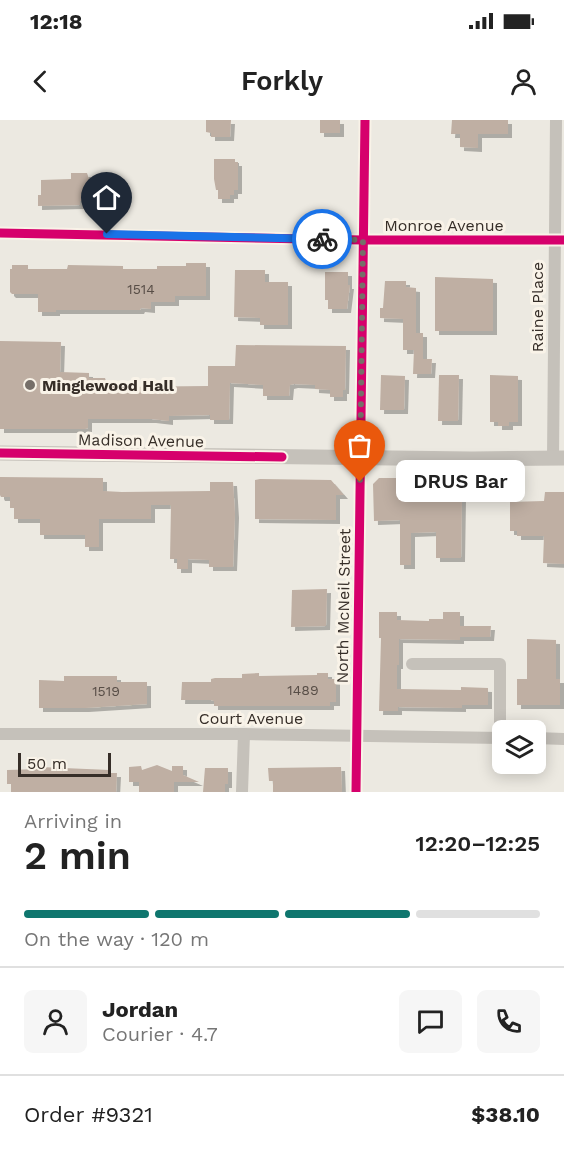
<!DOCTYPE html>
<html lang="en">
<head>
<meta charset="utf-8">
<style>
  body { margin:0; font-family:"Work Sans",sans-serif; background:#f6f6f6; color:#222; height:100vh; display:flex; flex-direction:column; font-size:22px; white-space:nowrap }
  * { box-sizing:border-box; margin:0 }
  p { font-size:20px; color:#767676 }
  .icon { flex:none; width:33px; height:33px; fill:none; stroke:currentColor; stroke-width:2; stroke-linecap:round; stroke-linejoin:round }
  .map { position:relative; height:672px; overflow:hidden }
  .sheet { display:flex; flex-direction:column; background:#fff; flex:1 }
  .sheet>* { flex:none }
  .fabs { position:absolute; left:492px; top:600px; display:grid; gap:12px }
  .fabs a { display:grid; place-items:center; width:54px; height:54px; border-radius:9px; background:#fff; box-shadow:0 3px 15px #0003; font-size:30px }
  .scale { position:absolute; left:18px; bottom:15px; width:93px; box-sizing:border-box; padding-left:6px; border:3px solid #362e28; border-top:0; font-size:16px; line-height:21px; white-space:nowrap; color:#362e28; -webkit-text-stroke:4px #f9f3e8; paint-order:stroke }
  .pin { position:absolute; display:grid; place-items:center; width:51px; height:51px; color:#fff; margin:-62px -26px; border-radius:50% 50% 50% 0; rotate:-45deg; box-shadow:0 0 6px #0007 }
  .pin .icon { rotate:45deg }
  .courier { position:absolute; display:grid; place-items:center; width:60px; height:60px; margin:-30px; border:4px solid #1a73e8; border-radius:50%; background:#fff; color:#222; box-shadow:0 2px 8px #0007 }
  .bubble { position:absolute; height:42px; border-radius:9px; background:#fff; box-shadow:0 3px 15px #0003; font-size:20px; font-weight:600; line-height:42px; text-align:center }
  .overview em { font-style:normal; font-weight:600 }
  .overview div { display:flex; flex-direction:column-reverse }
  .overview { display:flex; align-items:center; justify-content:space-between; height:102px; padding:0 24px }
  h1 { font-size:39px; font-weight:600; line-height:45px }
  .bar { display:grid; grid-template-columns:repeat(4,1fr); gap:9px 6px; align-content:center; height:72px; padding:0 24px }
  .bar i { height:8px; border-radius:4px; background:#e0e0e0 }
  .bar .current { background:#0f766e }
  .bar p { grid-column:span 4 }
  .line { display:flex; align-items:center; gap:15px; padding:0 24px; border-top:2px solid #e0e0e0 }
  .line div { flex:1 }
  .round { display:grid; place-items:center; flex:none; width:63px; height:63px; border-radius:9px; background:#f6f6f6 }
  .status { display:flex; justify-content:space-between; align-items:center; height:42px; padding:0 30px; background:#fff; direction:ltr }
  .status svg { height:16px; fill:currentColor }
  header { display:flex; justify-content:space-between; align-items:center; height:78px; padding:0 24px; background:#fff; font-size:27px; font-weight:600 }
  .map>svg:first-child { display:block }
  .building { fill:#bfafa3; filter:url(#shadow) }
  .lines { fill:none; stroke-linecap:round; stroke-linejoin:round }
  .minor { stroke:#c5c1ba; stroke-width:12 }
  .tertiary { stroke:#c5c1ba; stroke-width:15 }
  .cycleway-casing { stroke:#f9f3e8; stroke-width:13 }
  .cycleway { stroke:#d6006c; stroke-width:9 }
  .done { stroke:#766f69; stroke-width:6; stroke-dasharray:0 10.8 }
  .route { stroke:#1a73e8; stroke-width:8 }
  .poi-dot { fill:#766f69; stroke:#f9f3e8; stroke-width:2 }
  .labels { text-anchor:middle; stroke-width:6; stroke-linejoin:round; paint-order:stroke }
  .number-label { font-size:14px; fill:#584e47 }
  .street-label { font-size:16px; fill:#362e28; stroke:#f9f3e8 }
  .poi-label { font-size:16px; font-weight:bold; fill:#362e28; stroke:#f9f3e8; text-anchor:start }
</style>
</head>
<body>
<div class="status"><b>12:18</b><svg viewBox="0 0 49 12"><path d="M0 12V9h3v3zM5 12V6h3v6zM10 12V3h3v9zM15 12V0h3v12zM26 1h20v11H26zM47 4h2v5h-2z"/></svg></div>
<header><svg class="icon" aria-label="back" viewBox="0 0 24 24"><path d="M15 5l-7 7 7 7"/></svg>Forkly<svg class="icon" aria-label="person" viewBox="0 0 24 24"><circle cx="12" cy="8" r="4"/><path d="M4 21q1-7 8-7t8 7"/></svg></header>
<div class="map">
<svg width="564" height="672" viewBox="0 0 564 672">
  <defs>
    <filter id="shadow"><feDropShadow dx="4" dy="4" stdDeviation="0" flood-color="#0004"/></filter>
  </defs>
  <rect width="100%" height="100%" fill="#ece9e1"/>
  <g class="building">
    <polygon points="206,0 231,0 230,17 211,17 211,13 206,12"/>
    <rect x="320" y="0" width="20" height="13"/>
    <polygon points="452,0 508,0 508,14 478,14 478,28 460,27 460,14 451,14"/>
    <polygon points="214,39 235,39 235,42 238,42 238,70 234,70 234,75 230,75 230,79 218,79 218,70 216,70 214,59"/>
    <polygon points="71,53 87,53 89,59 124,59 125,82 116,82 117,86 100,86 101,81 80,81 80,85 38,86 38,75 41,75 41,60 71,59"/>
    <polygon points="186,143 206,143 206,176 175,176 175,182 151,182 151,189 141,188 140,190 56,190 56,192 38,192 38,174 12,174 10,172 10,149 12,149 12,145 28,145 28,149 67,149 68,145 123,146 123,149 157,149 157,146 186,146"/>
    <polygon points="235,150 265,150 265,162 288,162 288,205 260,205 260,198 234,197"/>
    <polygon points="325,152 348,152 348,165 350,165 347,189 328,189 328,180 325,180"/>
    <polygon points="435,157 493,159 493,211 435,211"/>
    <polygon points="385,161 406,161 406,167 416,168 416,213 423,213 423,239 432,239 431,254 413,254 414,230 403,230 403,199 380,198 380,188 383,188"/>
    <polygon points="0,221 61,222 60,252 89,253 89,258 105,258 106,261 115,261 115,267 208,266 208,246 235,246 236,225 346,226 345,270 343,270 343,277 330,277 330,270 315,269 315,265 294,264 290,265 289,276 263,276 263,265 230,263 229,300 210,300 210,295 169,296 169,301 152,299 88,299 88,308 85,309 0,309"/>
    <polygon points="381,255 405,256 404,290 380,290"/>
    <polygon points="439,255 459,255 458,301 438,301"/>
    <polygon points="490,255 518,256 518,302 509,302 509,306 498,306 498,302 490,302"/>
    <polygon points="0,357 103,358 103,371 122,372 210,371 210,362 233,362 235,394 233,447 209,447 209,440 188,439 188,449 177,449 177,439 170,439 171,385 151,385 151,399 99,399 99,427 85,427 85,415 40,415 40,399 14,399 14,388 10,388 10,377 1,377 0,375"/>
    <polygon points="379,358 421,358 424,359 425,375 462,376 461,438 436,438 436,412 411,413 411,445 400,445 400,400 374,401 373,364"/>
    <polygon points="260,359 331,360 344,375 336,375 336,400 255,399 255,360"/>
    <polygon points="545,372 564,372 564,444 543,443 544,416 517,416 517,411 510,411 510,382 544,381"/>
    <polygon points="327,469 326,506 291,507 292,470"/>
    <polygon points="379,492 397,492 397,500 429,501 429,499 443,499 443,492 460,492 460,506 491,506 490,517 460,517 460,520 399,519 399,545 397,545 397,569 461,570 461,567 488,568 488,585 462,585 462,588 398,587 398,591 379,591 381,518 379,518"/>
    <polygon points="527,519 556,520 556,559 560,559 560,585 517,585 517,559 527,559"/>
    <polygon points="259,553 259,556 317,555 317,553 328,553 328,559 336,559 336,582 330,582 330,586 214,586 214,581 211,580 181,580 182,562 211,562 211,559 215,558 242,558 242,554"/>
    <polygon points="64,556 117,556 117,562 147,562 147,584 85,588 39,588 39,560 64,561"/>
    <polygon points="157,645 172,651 172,646 183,646 183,655 199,662 174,662 174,672 139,672 139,662 129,662 129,647 141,646 142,650"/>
    <polygon points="40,647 110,650 110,653 117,653 116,672 11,672 11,664 7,664 7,650 40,649"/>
    <polygon points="341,647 342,672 273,672 273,661 269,661 268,648"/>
    <polygon points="205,648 228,648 228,664 225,664 225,672 203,672"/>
  </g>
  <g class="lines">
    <g class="minor">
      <polyline points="0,113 363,120 564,120"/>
      <polyline points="553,338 556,0"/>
      <polyline points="412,544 500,544 500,618"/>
      <polyline points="0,614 244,614 502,618"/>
      <polyline points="536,618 564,619"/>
      <polyline points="242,672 244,614"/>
      <polyline points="356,672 365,0"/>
    </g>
    <polyline class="tertiary" points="0,333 472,339 564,338"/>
    <g class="cycleway-casing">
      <g id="cycleway">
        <polyline points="0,113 363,120 564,120"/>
        <polyline points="0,333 282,337"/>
        <polyline points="356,672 365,0"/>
      </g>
    </g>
    <use href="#cycleway" class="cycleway"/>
  </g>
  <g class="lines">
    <polyline class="done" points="322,119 363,120 360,362"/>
    <polyline class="route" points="107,114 322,119"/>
  </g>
  <circle class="poi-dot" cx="30" cy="265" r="6"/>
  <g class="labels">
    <g class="number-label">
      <text x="141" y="174">1514</text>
      <text x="303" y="575">1489</text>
      <text x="106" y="576">1519</text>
    </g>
    <g class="street-label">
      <text x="444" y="111">Monroe Avenue</text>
      <text transform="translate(537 187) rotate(-90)" y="6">Raine Place</text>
      <text transform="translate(141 320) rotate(1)" y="6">Madison Avenue</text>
      <text transform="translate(343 486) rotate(-89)" y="6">North McNeil Street</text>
      <text x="251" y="604">Court Avenue</text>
    </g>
    <g class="poi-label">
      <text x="42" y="271">Minglewood Hall</text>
    </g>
  </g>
</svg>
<div class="fabs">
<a><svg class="icon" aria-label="layers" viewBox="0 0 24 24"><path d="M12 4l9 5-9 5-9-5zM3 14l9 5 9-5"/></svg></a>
</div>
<div class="scale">50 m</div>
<div class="pin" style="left:360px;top:362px;background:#ea580c"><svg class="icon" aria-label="bag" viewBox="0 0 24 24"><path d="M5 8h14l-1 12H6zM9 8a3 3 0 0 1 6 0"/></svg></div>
<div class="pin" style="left:107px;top:114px;background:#1f2937"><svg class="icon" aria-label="home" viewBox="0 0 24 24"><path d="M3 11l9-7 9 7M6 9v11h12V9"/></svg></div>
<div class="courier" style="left:322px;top:119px"><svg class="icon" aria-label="bike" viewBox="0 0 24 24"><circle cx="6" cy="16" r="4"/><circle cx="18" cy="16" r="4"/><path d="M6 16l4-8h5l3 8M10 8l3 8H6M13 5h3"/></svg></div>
<div class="bubble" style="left:396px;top:340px;width:129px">DRUS Bar</div>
</div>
<section class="sheet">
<div class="overview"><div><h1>2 min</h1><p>Arriving in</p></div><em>12:20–12:25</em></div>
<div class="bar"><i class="current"></i><i class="current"></i><i class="current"></i><i></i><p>On the way · 120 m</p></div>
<div class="line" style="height:108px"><a class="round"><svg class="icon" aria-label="person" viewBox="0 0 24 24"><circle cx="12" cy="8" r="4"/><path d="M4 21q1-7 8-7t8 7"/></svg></a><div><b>Jordan</b><p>Courier · 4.7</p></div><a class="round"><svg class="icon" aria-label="chat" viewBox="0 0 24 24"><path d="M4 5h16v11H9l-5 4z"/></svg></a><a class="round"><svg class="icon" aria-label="phone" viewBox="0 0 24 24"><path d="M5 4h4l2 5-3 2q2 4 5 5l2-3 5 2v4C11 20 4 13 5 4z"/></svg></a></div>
<div class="line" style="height:78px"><div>Order #9321</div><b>$38.10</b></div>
</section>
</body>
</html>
